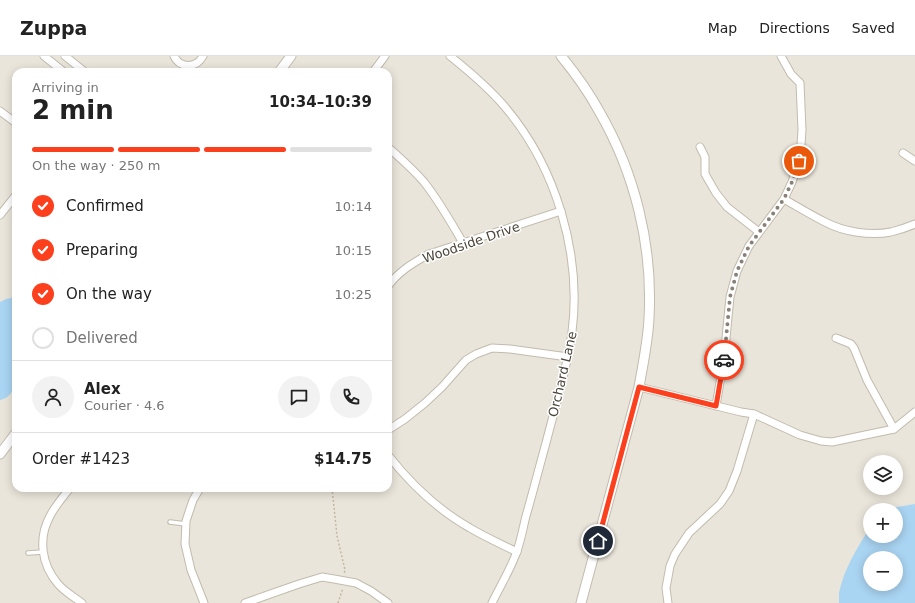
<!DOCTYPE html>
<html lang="en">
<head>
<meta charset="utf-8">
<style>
  body { margin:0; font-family:"DejaVu Sans",sans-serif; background:#f2f2f2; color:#222; height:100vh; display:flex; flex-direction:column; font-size:15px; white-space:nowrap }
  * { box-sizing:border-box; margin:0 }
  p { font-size:13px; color:#767676 }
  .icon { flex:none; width:22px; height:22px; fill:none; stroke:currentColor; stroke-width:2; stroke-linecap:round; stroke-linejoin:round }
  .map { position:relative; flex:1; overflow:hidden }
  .drawer { position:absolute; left:12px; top:12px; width:380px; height:424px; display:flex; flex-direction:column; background:#fff; border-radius:12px; box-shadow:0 2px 10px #0003 }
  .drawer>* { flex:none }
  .tools { position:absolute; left:863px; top:399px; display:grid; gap:8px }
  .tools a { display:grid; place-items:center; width:40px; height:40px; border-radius:50%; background:#fff; box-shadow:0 2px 10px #0003; font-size:20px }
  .pin { position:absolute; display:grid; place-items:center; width:34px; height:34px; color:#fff; margin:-17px; border:2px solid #fff; border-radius:50%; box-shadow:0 1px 4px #0007 }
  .courier { position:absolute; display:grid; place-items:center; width:40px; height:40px; margin:-20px; border:3px solid #fc3f1d; border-radius:50%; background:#fff; color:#222; box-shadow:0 1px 5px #0007 }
  .summary em { font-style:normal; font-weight:700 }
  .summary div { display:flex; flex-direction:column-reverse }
  .summary { display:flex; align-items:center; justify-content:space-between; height:68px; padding:0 20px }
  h1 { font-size:26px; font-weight:700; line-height:30px }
  .bar { display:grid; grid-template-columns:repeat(4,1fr); gap:6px 4px; align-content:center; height:48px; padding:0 20px }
  .bar i { height:5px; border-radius:3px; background:#e0e0e0 }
  .bar .active { background:#fc3f1d }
  .bar p { grid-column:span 4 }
  .line { display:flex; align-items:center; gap:10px; padding:0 20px; border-top:1px solid #e0e0e0 }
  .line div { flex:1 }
  .round { display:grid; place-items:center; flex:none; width:42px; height:42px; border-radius:21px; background:#f2f2f2 }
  ol { padding:0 20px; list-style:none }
  li { display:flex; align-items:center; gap:12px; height:44px }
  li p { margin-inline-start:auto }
  li .icon { padding:4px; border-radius:50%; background:#fc3f1d; color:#fff; stroke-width:4 }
  li:last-child { color:#767676 }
  li i { width:22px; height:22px; border:2px solid #e0e0e0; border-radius:50% }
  header { display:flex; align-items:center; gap:24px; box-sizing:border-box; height:56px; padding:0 20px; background:#fff; border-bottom:1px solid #e0e0e0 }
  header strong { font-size:19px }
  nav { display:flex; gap:22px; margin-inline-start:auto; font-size:14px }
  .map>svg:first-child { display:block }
  .residential { fill:#eae5da; fill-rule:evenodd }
  .water { fill:#a9d4f2; fill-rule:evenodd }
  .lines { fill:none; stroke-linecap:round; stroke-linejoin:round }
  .service-casing { stroke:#c2bbae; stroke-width:5.5 }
  .minor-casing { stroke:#c2bbae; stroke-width:9 }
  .tertiary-casing { stroke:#c2bbae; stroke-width:11 }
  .path { stroke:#c4b79f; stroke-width:1.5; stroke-dasharray:2 2; stroke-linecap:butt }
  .service { stroke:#fff; stroke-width:3.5 }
  .minor { stroke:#fff; stroke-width:7 }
  .tertiary { stroke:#fff; stroke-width:9 }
  .done { stroke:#878178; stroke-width:4; stroke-dasharray:0 7.2 }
  .route { stroke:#fc3f1d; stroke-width:5 }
  .labels { text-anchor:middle; stroke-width:3; stroke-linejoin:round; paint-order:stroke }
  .street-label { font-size:13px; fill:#4b4439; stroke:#fff }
</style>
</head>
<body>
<header>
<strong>Zuppa</strong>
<nav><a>Map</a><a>Directions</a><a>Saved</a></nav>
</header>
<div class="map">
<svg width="915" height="547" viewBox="0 0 915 547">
  <rect width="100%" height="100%" fill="#f6f3ec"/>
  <g class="residential">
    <polygon points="0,0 290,0 278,16 16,16 16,371 0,392"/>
    <polygon points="295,0 556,0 560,4 593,52 617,96 629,135 641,182 645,243 643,294 634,332 577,547 0,547 0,404 16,382 16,432 388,432 388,16 284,16"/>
    <path d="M 564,0 L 915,0 L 915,547 L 586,547 L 646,324 L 655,248 L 650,182 L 635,121 L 606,59 L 573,9 ZM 870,406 L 896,406 L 896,432 L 870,432 ZM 870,454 L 896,454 L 896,480 L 870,480 ZM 870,502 L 896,502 L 896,528 L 870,528 Z"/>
  </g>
  <g class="water">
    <path d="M 16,241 L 16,330 C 12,336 8,343 0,344 L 0,246 L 6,243 Z"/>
    <path d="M 915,448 L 915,547 L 839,547 C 839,544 839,540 839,537 C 844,512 857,493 870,471 L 870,480 L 896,480 L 896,454 L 888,454 L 897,451 ZM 870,502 L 896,502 L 896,528 L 870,528 Z"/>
  </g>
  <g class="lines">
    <g class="service-casing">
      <g id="service">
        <polyline points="170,466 186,468"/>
        <polyline points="28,497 43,496"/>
      </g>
    </g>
    <g class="minor-casing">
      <g id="minor">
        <polyline points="44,0 64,16"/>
        <polyline points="65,0 85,16"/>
        <path d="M 174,0 C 180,13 197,12 203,0"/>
        <path d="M 450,0 C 470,16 489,32 505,51 C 556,111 582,198 572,276 C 567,314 555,351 546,387 C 539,412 533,436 526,460 C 523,472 521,484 517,495 C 511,513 500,530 492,547"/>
        <polyline points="373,16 385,0"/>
        <polyline points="0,55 16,67"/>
        <path d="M 388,91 C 400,102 413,113 424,126 C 439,145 451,166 463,187"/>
        <polyline points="700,91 705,101 705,118 716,137 727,151 759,176"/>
        <polyline points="903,97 915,105"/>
        <path d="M 784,143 C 798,151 811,159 825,166 C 844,176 870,180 891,176 C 899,174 908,171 915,168"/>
        <polyline points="0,159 16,139"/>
        <path d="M 388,230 C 399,215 413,207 429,198 L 561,155"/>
        <polyline points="836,282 851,288 854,292 867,324 894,373"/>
        <polyline points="639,331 741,356 754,358 800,379 821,385 832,386 894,373 915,356"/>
        <polyline points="716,350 724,302 730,241 737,215 749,190 784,143 792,126 799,105 801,89 802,74 800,27 791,18 781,0"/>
        <polyline points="388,374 405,363 425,347 442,331 466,304 476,298 492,292 510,293 568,301"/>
        <path d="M 388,399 C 410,427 438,454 470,472 C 485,481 501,488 517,496"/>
        <path d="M 70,432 C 63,441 55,450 50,460 C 38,482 41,508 58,528 C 65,536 74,541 82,547"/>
        <polyline points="200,432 193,444 186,465 185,488 191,514 204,547"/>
        <polyline points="245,547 299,528 322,521 334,523 356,527 371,535 388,547"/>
        <polyline points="668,547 666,532 670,510 675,498 689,477 720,448 729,435 737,415 754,358"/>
      </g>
    </g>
    <g class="tertiary-casing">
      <g id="tertiary">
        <path d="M 561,0 C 575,17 588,35 599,55 C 635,117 653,190 649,262 C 648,285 643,308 639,331 L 581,547"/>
        <polyline points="279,16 291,0"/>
        <polyline points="0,398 16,377"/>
      </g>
    </g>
    <g class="path">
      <polyline points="332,432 337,480 345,514 344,518"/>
      <polyline points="338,547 343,532"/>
    </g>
    <use href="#service" class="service"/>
    <use href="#minor" class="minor"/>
    <use href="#tertiary" class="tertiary"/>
  </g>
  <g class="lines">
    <polyline class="done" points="724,304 730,241 737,215 749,190 784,143 792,126 799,105"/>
    <polyline class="route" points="598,485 639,331 716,350 724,304"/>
  </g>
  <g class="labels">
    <g class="street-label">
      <text transform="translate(471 186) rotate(-19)" y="5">Woodside Drive</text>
      <text transform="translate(562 318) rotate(-77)" y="5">Orchard Lane</text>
    </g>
  </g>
</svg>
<div class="tools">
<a><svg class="icon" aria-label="layers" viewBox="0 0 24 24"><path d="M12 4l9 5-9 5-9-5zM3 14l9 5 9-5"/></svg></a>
<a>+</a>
<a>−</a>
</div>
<div class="pin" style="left:799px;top:105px;background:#ea580c"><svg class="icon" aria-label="bag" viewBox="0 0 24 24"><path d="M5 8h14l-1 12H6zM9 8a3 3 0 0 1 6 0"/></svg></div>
<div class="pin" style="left:598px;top:485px;background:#1f2937"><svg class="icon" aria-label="home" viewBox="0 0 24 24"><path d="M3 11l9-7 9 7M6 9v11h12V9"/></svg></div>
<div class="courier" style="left:724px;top:304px"><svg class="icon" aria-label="car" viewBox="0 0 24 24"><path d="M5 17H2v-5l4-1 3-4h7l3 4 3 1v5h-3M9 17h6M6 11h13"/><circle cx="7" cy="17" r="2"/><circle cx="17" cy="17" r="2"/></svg></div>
<section class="drawer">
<div class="summary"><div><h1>2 min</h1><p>Arriving in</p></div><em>10:34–10:39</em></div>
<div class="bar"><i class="active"></i><i class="active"></i><i class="active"></i><i></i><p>On the way · 250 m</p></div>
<ol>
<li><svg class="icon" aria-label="check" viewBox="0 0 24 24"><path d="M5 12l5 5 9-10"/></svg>Confirmed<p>10:14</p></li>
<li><svg class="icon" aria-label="check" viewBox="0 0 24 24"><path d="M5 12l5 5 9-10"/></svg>Preparing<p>10:15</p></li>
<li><svg class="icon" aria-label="check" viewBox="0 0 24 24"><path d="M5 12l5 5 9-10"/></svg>On the way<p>10:25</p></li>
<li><i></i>Delivered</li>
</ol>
<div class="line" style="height:72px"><a class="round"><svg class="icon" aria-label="person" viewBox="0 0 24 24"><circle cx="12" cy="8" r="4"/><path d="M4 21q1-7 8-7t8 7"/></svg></a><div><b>Alex</b><p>Courier · 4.6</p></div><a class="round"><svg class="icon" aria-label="chat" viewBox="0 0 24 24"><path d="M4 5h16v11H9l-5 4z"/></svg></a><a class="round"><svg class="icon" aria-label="phone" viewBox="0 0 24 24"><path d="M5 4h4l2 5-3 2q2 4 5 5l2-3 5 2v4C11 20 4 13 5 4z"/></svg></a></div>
<div class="line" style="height:52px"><div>Order #1423</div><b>$14.75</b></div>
</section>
</div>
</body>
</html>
